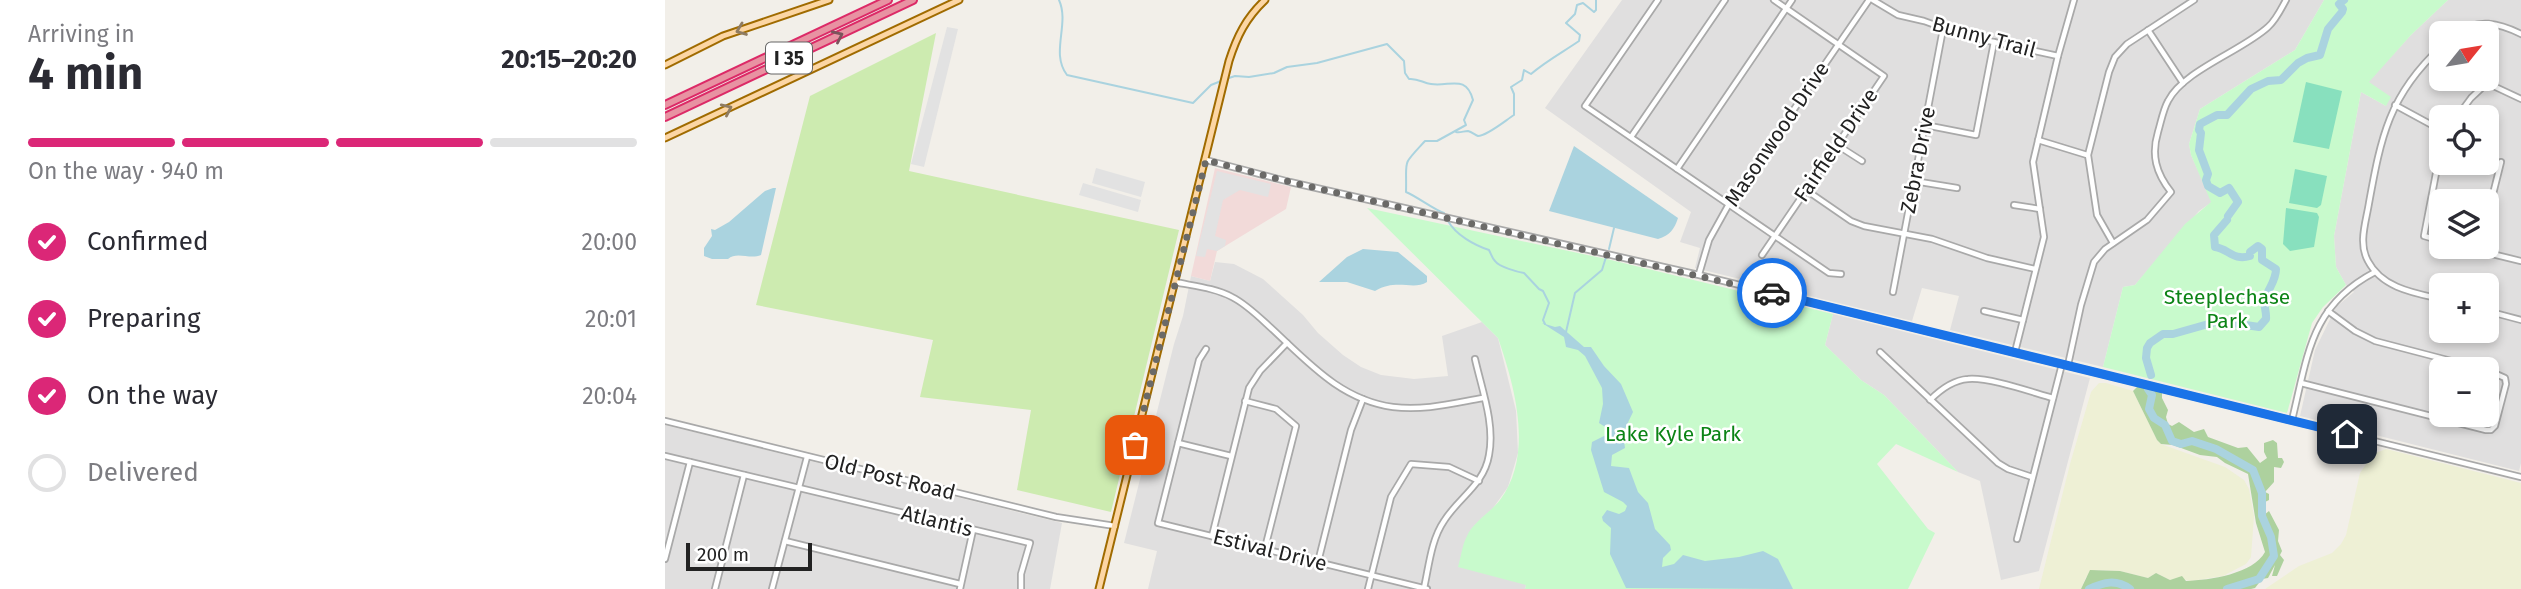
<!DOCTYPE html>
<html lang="en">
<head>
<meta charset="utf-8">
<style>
  body { margin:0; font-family:"Fira Sans",sans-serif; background:#f2f2f3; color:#2b2b33; height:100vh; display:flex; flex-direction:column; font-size:26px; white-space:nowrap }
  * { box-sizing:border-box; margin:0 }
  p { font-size:23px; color:#7c7c81 }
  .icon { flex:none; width:38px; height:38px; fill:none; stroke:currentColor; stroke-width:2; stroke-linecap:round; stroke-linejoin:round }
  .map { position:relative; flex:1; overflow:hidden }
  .sheet { display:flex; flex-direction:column; background:#fff; width:665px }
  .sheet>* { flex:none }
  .needle { width:46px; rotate:60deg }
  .buttons { position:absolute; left:1764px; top:21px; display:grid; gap:14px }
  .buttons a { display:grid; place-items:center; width:70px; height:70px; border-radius:10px; background:#fff; box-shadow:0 4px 10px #0003; font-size:35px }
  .scale { position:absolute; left:21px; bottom:18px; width:126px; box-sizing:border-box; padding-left:7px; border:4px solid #222; border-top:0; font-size:19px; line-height:24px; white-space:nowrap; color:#222; -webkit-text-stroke:5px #fff; paint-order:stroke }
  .pin { position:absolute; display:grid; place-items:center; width:60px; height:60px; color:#fff; margin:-30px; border-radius:14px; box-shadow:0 4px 10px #0006 }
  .courier { position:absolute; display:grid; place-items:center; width:70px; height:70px; margin:-35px; border:5px solid #1a73e8; border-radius:50%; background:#fff; color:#222; box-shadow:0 2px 9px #0007 }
  .head em { font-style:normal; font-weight:700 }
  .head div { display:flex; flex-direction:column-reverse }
  .head { display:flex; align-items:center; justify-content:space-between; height:119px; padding:0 28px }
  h1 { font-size:46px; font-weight:700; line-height:52px }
  .bar { display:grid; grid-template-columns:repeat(4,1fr); gap:10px 7px; align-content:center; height:84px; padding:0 28px }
  .bar i { height:9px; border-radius:5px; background:#e1e1e2 }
  .bar .active { background:#db2777 }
  .bar p { grid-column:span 4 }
  ol { padding:0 28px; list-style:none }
  li { display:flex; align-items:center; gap:21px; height:77px }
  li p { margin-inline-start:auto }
  li .icon { padding:7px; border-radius:50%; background:#db2777; color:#fff; stroke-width:4 }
  li:last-child { color:#7c7c81 }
  li i { width:38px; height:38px; border:4px solid #e1e1e2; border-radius:50% }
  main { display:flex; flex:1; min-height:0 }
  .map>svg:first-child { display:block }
  .residential { fill:#e0dfdf; fill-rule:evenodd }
  .commercial { fill:#f2dad9 }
  .farmland { fill:#eef0d5 }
  .grass { fill:#cdebb0 }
  .forest { fill:#add19e }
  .park { fill:#c8facc }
  .pitch { fill:#88e0be }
  .parking { fill:#e2e2e2 }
  .water { fill:#aad3df }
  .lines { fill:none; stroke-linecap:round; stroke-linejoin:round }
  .stream { stroke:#aad3df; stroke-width:2 }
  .river { stroke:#aad3df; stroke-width:8 }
  .minor-casing { stroke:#a9a9a9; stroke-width:8 }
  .major-casing { stroke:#a06b00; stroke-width:9 }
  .highway-casing { stroke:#dc2a67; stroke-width:10 }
  .minor { stroke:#fff; stroke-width:4.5 }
  .major { stroke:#fcd6a4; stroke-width:5 }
  .highway { stroke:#e892a2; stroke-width:6 }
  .oneway { stroke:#8f7c63 }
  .oneway2 { stroke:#7b545c }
  .done { stroke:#6b6a68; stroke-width:7; stroke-dasharray:0 12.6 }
  .route { stroke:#1a73e8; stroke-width:9 }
  .labels { text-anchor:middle; stroke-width:5; stroke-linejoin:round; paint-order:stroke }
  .shield { fill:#fff; stroke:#646464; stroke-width:2 }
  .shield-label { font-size:19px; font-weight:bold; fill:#222 }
  .street-label { font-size:21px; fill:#222; stroke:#fff }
  .park-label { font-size:21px; fill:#0c8416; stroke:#fff }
</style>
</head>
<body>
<main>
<section class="sheet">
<div class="head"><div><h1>4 min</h1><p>Arriving in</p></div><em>20:15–20:20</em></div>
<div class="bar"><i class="active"></i><i class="active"></i><i class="active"></i><i></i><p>On the way · 940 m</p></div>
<ol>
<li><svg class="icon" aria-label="check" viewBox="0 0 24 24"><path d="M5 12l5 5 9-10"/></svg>Confirmed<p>20:00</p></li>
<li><svg class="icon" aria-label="check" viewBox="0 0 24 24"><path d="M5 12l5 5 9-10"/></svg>Preparing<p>20:01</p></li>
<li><svg class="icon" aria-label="check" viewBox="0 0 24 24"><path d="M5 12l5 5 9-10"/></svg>On the way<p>20:04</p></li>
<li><i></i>Delivered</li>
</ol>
</section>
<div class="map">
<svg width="1856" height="589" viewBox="0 0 1856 589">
  <rect width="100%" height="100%" fill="#f2efe9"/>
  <g class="residential">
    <polygon points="957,0 1659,0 1630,50 1535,109 1524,144 1526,155 1547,202 1534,211 1470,285 1458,287 1438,367 1285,330 1294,296 1257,288 1247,321 1030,268 1035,248 1015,242 1026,212 880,108"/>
    <path d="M 1783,0 L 1856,0 L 1856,463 L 1854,471 L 1635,416 L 1650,350 L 1671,307 L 1689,292 L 1681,285 L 1671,267 L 1669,236 L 1696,92 L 1721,106 L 1703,82 L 1746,35 ZM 1776,33 L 1822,33 L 1822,79 L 1776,79 ZM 1776,117 L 1822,117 L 1822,163 L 1776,163 ZM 1776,201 L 1822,201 L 1822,247 L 1776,247 ZM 1776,285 L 1822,285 L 1822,331 L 1776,331 ZM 1776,369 L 1822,369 L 1822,415 L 1776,415 Z"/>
    <polygon points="550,262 569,264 598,279 638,315 653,333 678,355 696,367 716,375 749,379 783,376 777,336 817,322 833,338 851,411 853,453 843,487 826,511 808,528 861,585 860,589 483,589 492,551 459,543 509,344 518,316 526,276 545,281"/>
    <polygon points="1168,314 1425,378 1374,571 1336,580 1315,481 1293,472 1219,395 1196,380 1160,345"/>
    <polygon points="0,425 397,523 385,589 0,589"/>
  </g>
  <polygon class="commercial" points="550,168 626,187 621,209 552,251 545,281 526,276"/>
  <g class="farmland">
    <polygon points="1434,383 1441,383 1468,391 1492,440 1496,444 1560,467 1579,480 1584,489 1589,516 1586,557 1581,564 1558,576 1526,581 1513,578 1505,580 1491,573 1483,578 1455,571 1431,570 1421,577 1416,589 1374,589 1405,464 1426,392"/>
    <polygon points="1721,449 1856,483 1856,589 1600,589 1634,566 1667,553 1676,544 1681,535 1695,473 1708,454"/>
  </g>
  <polygon class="grass" points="271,33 244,171 514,230 446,512 352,490 366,410 255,397 268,340 91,305 145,96"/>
  <path class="forest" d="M 1476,383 L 1497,388 L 1497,398 L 1503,410 L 1501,417 L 1503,424 L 1507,426 L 1514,422 L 1529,432 L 1539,429 L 1543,437 L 1573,448 L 1582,447 L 1595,463 L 1602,458 L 1599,452 L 1599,443 L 1608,440 L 1612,443 L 1613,458 L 1617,458 L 1619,462 L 1616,468 L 1609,467 L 1609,482 L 1600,492 L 1604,494 L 1604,500 L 1600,502 L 1599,515 L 1604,511 L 1614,530 L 1613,541 L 1617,551 L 1615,555 L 1619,560 L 1612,576 L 1607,576 L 1610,565 L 1603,578 L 1597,579 L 1590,588 L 1586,589 L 1416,589 L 1425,570 L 1455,571 L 1483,578 L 1491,573 L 1505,580 L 1517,576 L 1521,581 C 1545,580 1588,574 1600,552 L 1591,523 L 1583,474 L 1560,463 L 1552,457 L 1535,455 L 1508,445 L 1496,444 L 1492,440 L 1468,391 Z"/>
  <g class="park">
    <polygon points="1659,0 1783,0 1746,35 1704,82 1726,97 1721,106 1696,92 1669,236 1671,267 1681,285 1658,307 1647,323 1622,413 1438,367 1458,287 1470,285 1520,224 1546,202 1526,155 1524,144 1535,109 1630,50"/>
    <path d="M 702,208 L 946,260 L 1168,314 L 1160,345 L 1196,380 L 1219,395 L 1293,472 L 1231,444 L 1212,464 L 1263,529 L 1270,533 L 1243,589 L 860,589 L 861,585 L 793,567 C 796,557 797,545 802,536 C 808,522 826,512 835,500 C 869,455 850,387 833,338 Z"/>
  </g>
  <g class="pitch">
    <polygon points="1641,82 1677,91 1664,149 1628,142"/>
    <polygon points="1630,169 1662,176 1656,205 1652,208 1624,203"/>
    <polygon points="1621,208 1652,213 1654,217 1649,247 1625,251 1618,244"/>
  </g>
  <g class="parking">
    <polygon points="282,27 293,29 259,167 246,164"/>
    <polygon points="431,168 480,182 476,197 427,183"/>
    <polygon points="552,171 606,184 603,197 575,190 558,200 550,236 561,240 560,246 552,251 542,249 540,257 531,256"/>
    <polygon points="418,183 476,200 473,212 414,195"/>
  </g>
  <g class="water">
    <path d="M 909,146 L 1013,218 C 1009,230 1005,235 993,239 L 884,211 Z"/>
    <path d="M 108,188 L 111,188 L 96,255 C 85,260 72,251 63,259 L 47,259 L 39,256 L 39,248 L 47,236 L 46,229 L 50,230 L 64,222 L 100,191 Z"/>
    <path d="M 698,249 L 733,252 L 762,276 L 762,282 C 748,291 732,278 710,291 L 682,282 L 654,282 L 682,257 Z"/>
    <polygon points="877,323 890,327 895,326 919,347 926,347 939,366 956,384 968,412 958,433 960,448 947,455 946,466 964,468 973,492 983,503 990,529 1005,545 1006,550 998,558 997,567 1009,564 1018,555 1040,561 1074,557 1098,551 1113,559 1128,589 961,588 945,554 946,528 938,521 937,517 942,510 954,514 960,511 962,506 958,502 939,492 926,450 927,442 943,434 945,430 934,423 938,404 937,388 920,356 913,350 901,347 899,337"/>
  </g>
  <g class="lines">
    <g class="stream">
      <path d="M 394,0 C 405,24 385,53 402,75 L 528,103 L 546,85 L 556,81"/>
      <path d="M 561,79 L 570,76 L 584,77 L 609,73 L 622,67 L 652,63 L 722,44 L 739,61 L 740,73 L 744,79 C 753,78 758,83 766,84 C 785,87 801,74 808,100 L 799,120 L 801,125 L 772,141 L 760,141 C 736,167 742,158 741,192 C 753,197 769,210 779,213"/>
      <path d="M 791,132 C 795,133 799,131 803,131 C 807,132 810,135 813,136 C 822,136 841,120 849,115 L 849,94 L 846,87 L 857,80 L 859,70 L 866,74 C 881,61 898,52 914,41 L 915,35 L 901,23 L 910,14 L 912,5 L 918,3 L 929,12 L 931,10 L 931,0"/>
      <path d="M 783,221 C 791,235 809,245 824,250 C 826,254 827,258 830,261 C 834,267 853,272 859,273 L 874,289 L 878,291 L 884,303 L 878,320 L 880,324"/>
      <polyline points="944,249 949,228"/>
      <polyline points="901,332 910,293 937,270 941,257"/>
    </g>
    <g class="river">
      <polyline points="1563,216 1573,202 1564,188 1555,193 1543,186 1541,180 1543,174 1534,150 1536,133 1534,130 1535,124 1552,115 1562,115 1586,89 1603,81 1616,80 1633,63 1642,58 1655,55 1663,29 1677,12 1678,9 1674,4 1679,0"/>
      <path d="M 1486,375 L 1481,358 L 1482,348 L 1485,343 L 1498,334 L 1508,334 L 1554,321 L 1594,327 L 1601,319 C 1602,311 1597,304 1601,296 C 1605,286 1611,280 1611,269 L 1597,260 L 1597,249 L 1593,246 L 1585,252 L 1585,256 C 1568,261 1564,249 1550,247 L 1549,235 L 1562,220"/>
      <polyline points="1483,389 1487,395 1484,409 1489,418 1500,425 1507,441 1516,444 1527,441 1551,449 1588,470 1597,493 1597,516 1606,537 1609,556 1594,579 1562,589"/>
      <path d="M 1424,589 C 1439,582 1451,579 1465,589"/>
    </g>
    <g class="minor-casing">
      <g id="minor">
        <polyline points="993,0 920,106 1164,273 1176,274"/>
        <polyline points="1208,0 1233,15 1259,21 1301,36 1393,56"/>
        <polyline points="1483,30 1518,83"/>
        <path d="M 1792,33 C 1813,18 1834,23 1856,34"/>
        <path d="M 1776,47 C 1724,95 1716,137 1704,203 C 1701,222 1693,243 1703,261 C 1717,288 1749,293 1776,299"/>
        <polyline points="1730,105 1776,130"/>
        <polyline points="1792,117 1806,98 1822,83 1856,99"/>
        <polyline points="1260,125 1311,135 1329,42"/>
        <polyline points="966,137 1060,0"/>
        <polyline points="1373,140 1422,155"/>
        <polyline points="1172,145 1197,161"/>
        <polyline points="1776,147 1759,236 1776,241"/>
        <polyline points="541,160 625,182 1034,275 1856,477"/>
        <polyline points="1012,169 1127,0"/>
        <polyline points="1249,181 1292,188"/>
        <polyline points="1141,190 1186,221 1199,226 1267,239 1322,258 1370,269"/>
        <polyline points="1349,205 1375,209"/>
        <polyline points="1822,218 1836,162"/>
        <polyline points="1448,243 1432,215 1423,155 1444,72 1450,57 1462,44 1529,0"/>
        <polyline points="1798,247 1856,261"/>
        <polyline points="1097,255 1219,76 1109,0"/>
        <polyline points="1034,274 1044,240 1064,204 1204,0"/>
        <path d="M 510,282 C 529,286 550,288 567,297 C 581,304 593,316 605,327 C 642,361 675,400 728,407 C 759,411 789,403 818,398"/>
        <polyline points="1228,292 1278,29"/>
        <polyline points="1319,311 1358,320"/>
        <polyline points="1663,311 1690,331 1710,341 1817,369"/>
        <polyline points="1822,311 1856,320"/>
        <polyline points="541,349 534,360 493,523 762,589"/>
        <polyline points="1215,352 1333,463 1343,469 1367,477"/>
        <polyline points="1350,352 1379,237 1368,162 1393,56 1409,0"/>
        <path d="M 1403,365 L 1416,305 L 1429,262 L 1440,249 L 1482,220 L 1506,192 C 1491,173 1486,155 1493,132 C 1496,122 1498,110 1503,101 C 1519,70 1577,51 1603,27 C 1611,20 1616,9 1621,0"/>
        <polyline points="1636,383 1821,430 1826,430 1830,426 1841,384 1840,378 1822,370"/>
        <path d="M 1265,400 C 1275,390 1288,380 1303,379 C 1324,377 1366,392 1388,398"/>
        <polyline points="580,401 611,409 631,426 600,548"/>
        <path d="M 1627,420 C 1643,355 1645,306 1710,272"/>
        <polyline points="0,421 391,517 450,526"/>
        <polyline points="513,443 566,456"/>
        <polyline points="0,456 365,543 356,574 356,589"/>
        <polyline points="547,536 584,388 595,371 622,343"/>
        <polyline points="1352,539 1397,364"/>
        <polyline points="120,541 295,584"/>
        <polyline points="0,559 25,462"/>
        <polyline points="653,562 686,430 698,399"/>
        <path d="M 759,588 C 764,566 766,540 779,521 C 794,497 819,485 824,455 C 830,424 817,390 810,359"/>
        <polyline points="50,589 79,475"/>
        <polyline points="107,589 142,457"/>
        <polyline points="295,589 308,530"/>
        <polyline points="703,589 726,497 746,464 784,467 814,481"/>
      </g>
    </g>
    <g class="major-casing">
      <g id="major">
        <polyline points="0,65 58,36 164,0"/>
        <polyline points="0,138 294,0"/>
        <path d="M 434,589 L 564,61 C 572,36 581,18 600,0"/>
      </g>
    </g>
    <g class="highway-casing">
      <g id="highway">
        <polyline points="0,105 223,0"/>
        <polyline points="0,117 248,0"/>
      </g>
    </g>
    <use href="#minor" class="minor"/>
    <use href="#major" class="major"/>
    <use href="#highway" class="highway"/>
  </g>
  <defs><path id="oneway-chevron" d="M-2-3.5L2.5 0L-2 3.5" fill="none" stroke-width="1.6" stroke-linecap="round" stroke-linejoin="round" transform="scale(1.75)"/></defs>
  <g class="oneway">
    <use href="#oneway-chevron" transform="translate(76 30) rotate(159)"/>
    <use href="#oneway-chevron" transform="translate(62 109) rotate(-25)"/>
  </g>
  <use class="oneway2" href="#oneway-chevron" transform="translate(173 36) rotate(-25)"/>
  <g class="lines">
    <polyline class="done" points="470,445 541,160 625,182 1107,293"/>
    <polyline class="route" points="1107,293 1682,434"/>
  </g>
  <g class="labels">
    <rect class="shield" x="101" y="42.5" width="46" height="31" rx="5"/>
    <g class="shield-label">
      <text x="124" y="65">I 35</text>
    </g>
    <g class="street-label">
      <text transform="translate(1319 37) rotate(15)" y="7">Bunny Trail</text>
      <text transform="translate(1112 134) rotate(-56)" y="7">Masonwood Drive</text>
      <text transform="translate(1171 145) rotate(-56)" y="7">Fairfield Drive</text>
      <text transform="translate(1253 160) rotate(-79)" y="7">Zebra Drive</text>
      <text transform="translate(225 477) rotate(14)" y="7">Old Post Road</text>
      <text transform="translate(272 521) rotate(14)" y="7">Atlantis</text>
      <text transform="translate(605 550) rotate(14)" y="7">Estival Drive</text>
    </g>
    <g class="park-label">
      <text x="1562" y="304">Steeplechase<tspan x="1562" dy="24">Park</tspan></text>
      <text x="1008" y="441">Lake Kyle Park</text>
    </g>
  </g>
</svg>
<div class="buttons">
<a><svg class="needle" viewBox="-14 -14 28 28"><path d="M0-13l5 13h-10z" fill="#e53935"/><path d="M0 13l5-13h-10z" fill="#7c7c81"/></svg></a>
<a><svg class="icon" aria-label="locate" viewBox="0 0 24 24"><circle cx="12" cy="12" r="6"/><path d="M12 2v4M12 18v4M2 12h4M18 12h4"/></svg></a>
<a><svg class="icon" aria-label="layers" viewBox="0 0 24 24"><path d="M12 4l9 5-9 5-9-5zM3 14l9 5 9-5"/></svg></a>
<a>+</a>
<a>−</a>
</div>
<div class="scale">200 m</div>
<div class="pin" style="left:470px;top:445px;background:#ea580c"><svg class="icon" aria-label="bag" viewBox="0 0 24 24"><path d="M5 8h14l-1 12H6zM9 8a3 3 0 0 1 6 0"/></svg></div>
<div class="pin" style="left:1682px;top:434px;background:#1f2937"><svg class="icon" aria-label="home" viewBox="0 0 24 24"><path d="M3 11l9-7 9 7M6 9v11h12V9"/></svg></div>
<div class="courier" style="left:1107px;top:293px"><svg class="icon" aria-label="car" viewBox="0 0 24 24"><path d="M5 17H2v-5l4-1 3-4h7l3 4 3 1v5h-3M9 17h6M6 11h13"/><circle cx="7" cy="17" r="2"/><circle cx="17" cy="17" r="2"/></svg></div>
</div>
</main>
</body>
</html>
